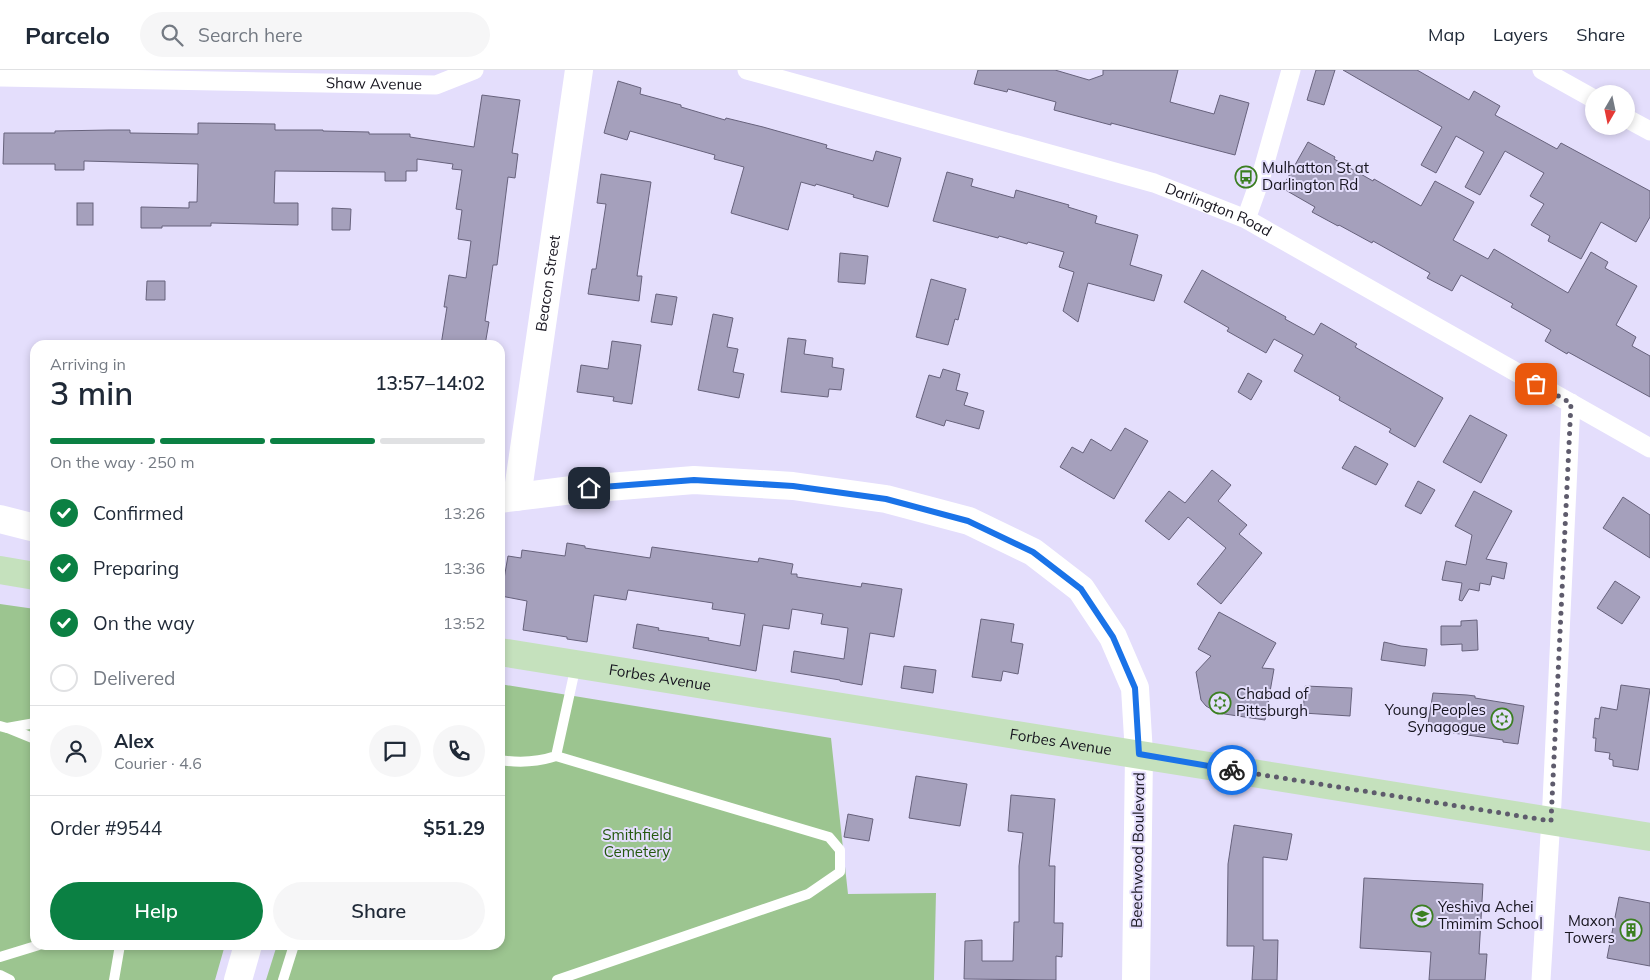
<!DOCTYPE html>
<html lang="en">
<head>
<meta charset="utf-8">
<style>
  body { margin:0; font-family:Mulish,sans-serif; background:#f6f6f7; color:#1f2937; height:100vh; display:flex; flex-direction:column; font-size:19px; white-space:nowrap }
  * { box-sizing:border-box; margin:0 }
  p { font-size:16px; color:#747a83 }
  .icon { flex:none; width:28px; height:28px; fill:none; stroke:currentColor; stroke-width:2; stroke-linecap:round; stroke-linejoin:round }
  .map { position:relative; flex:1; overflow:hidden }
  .details { position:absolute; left:30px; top:270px; width:475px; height:610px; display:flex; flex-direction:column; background:#fff; border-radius:15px; box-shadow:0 2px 8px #0003 }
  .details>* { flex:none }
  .needle { width:32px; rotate:189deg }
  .fabs { position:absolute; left:1585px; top:15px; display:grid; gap:10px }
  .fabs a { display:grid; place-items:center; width:50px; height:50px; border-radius:50%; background:#fff; box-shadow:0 2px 8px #0003; font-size:25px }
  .pin { position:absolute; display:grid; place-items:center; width:42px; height:42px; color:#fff; margin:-21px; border-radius:10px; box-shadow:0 2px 8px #0006 }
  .courier { position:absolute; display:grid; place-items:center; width:50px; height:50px; margin:-25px; border:4px solid #1a73e8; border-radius:50%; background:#fff; color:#222; box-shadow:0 1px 6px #0007 }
  .headline em { font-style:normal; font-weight:600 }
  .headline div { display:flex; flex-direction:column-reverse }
  .headline { display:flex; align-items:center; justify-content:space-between; height:85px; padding:0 20px }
  h1 { font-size:32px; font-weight:600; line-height:38px }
  .bar { display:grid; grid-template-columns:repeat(4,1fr); gap:8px 5px; align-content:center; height:60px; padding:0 20px }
  .bar i { height:6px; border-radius:4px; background:#e0e1e3 }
  .bar .on { background:#0b8043 }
  .bar p { grid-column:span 4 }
  .line { display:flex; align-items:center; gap:12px; padding:0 20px; border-top:1px solid #e0e1e3 }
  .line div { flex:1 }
  .round { display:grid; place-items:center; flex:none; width:52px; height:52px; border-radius:26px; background:#f6f6f7 }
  ol { padding:0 20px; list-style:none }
  li { display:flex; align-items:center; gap:15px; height:55px }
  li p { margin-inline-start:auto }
  li .icon { padding:5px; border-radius:50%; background:#0b8043; color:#fff; stroke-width:4 }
  li:last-child { color:#747a83 }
  li i { width:28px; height:28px; border:2px solid #e0e1e3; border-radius:50% }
  .action { display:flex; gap:10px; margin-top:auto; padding:10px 20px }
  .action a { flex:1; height:58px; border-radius:30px; background:#0b8043; color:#fff; font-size:20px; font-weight:600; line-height:58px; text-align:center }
  .action a+a { background:#f6f6f7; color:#1f2937 }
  header { display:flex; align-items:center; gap:30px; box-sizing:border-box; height:70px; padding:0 25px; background:#fff; border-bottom:1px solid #e0e1e3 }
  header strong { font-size:24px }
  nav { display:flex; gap:28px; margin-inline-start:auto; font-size:18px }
  .search { width:350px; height:45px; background:#f6f6f7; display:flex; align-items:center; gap:12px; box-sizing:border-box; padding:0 18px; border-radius:28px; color:#747a83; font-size:19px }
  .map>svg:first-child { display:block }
  .green { fill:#9cc590 }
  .building { fill:#a5a0bc; stroke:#67627c }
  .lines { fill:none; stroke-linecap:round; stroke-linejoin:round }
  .lane { stroke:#fff; stroke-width:10 }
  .street { stroke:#fff; stroke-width:19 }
  .secondary { stroke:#fff; stroke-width:28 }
  .primary { stroke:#c5e1bd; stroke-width:28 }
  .done { stroke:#5e5b6c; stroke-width:5; stroke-dasharray:0 9 }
  .route { stroke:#1a73e8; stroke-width:6 }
  .labels { text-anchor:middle; stroke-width:4; stroke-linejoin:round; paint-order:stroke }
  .street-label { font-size:15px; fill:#16141e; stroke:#e4defc }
  .poi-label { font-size:15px; fill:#16141e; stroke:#e4defc; text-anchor:start }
  .park-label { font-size:15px; fill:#24580e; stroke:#e4defc }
</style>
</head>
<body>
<header>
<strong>Parcelo</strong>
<div class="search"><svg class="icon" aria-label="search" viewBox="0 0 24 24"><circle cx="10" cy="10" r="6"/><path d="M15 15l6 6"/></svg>Search here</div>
<nav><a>Map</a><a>Layers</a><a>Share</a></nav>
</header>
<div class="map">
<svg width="1650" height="910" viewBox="0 0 1650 910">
  <rect width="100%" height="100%" fill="#e4defc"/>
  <g class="green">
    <polygon points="0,534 35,539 35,875 225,875 215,910 0,910"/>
    <polygon points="500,614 831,668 848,824 936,823 934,910 266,910 277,875 500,875"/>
  </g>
  <g class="building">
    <polygon points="978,0 1055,0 1089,10 1103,5 1103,0 1178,0 1170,32 1214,44 1220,25 1249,33 1235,85 1111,53 1111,55 1054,40 1056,32 1008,19 1007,22 974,14"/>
    <polygon points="1316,0 1335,0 1324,35 1307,30"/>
    <polygon points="1343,0 1417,0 1469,30 1474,21 1500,36 1495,45 1557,79 1561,73 1650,121 1650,147 1636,172 1601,152 1581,189 1548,171 1550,166 1531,155 1544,134 1530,126 1544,103 1505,81 1480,125 1465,117 1484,82 1456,66 1436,103 1421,95 1442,57"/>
    <polygon points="618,11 641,18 640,24 681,35 681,37 725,50 726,48 763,57 827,75 826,78 873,91 876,81 901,88 888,137 853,127 854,125 816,114 815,116 801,112 788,160 731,143 744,97 714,89 715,85 630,61 627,70 604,63"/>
    <polygon points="482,25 520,30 512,83 518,84 515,108 508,107 497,195 493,195 485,251 489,252 485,275 441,275 447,237 444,237 449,205 466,208 471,171 458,169 462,140 456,139 462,100 452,99 453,94 417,89 417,101 406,101 406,111 385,111 385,102 275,101 274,133 298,133 298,155 211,153 211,156 162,156 162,158 141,158 141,137 189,138 189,132 197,132 198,94 84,91 84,100 55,100 55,94 3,94 4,63 55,63 55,61 109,60 130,60 130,63 198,64 198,53 275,54 275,60 323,60 323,61 369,62 369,64 410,64 410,67 474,77"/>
    <polygon points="1308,72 1335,87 1334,89 1373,111 1374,109 1421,136 1435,111 1474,132 1453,170 1488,189 1494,179 1568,223 1591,182 1608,192 1605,198 1637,216 1616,255 1636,267 1632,276 1650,286 1650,327 1568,282 1567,284 1545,271 1551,260 1511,237 1513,234 1461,205 1452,221 1427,208 1430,203 1373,171 1372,173 1339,155 1338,156 1312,142 1315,137 1282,118"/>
    <polygon points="947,102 973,109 971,116 1014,128 1016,120 1069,135 1068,137 1097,146 1095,153 1138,165 1130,195 1162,205 1154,231 1088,213 1078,252 1063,241 1074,202 1059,197 1064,182 1028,172 1027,174 999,166 998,168 933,151"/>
    <polygon points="601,104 651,112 637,206 642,206 639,231 588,224 592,199 596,199 606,134 597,133"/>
    <rect x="77" y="133" width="16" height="22"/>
    <polygon points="332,138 351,139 350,160 332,160"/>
    <polygon points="840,183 868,186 865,214 838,212"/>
    <polygon points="1202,200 1286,247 1285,249 1314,265 1321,253 1357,274 1355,277 1443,328 1415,377 1389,362 1391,359 1339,330 1340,327 1294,301 1303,285 1274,269 1266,283 1227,261 1229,258 1184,232"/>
    <polygon points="931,209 966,219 958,250 955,249 948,275 916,267"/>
    <polygon points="147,211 165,211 165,230 146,230"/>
    <polygon points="656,224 677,227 672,255 651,252"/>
    <polygon points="713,244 733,248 727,277 738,279 733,302 744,304 739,328 698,320"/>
    <polygon points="788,268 806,270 804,284 833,288 832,297 844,299 841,320 829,319 828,327 781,322"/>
    <polygon points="612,271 641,275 632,334 613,331 614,327 577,322 581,295 608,299"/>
    <polygon points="943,299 960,304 956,320 968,323 964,335 984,341 979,359 946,350 944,356 916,347 929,305 940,308"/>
    <polygon points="1248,303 1262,311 1251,330 1238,322"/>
    <polygon points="1470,345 1507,365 1481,413 1443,392"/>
    <polygon points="1125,358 1148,371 1114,429 1060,397 1072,377 1083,383 1091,369 1111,381"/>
    <polygon points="1355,376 1388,394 1376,415 1342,398"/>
    <polygon points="1212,400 1231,415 1218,431 1247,455 1239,464 1262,483 1221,534 1197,514 1226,478 1188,447 1169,470 1145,451 1169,421 1185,433"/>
    <polygon points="1418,411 1435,420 1421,444 1405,436"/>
    <polygon points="1474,421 1512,441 1486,489 1507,493 1504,509 1492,506 1490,515 1480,513 1479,521 1469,519 1462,531 1459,530 1462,513 1442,510 1446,491 1466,495 1472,465 1455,456"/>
    <polygon points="1623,427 1650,445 1650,488 1603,458"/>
    <polygon points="567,473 585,476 585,478 650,488 652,477 758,492 759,488 793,494 791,504 797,504 797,507 861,517 862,513 902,519 894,567 870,563 862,615 840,611 840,610 791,602 794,581 844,589 848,558 821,554 823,544 792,539 789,559 763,555 756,601 633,578 637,554 659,558 658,560 709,568 708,570 740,576 745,544 712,539 713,533 628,520 626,530 594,525 587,572 567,569 567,567 523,560 527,531 501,526 508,486 521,488 522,480 565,486"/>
    <polygon points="1615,511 1640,527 1622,554 1597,538"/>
    <polygon points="1219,542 1276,573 1262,598 1274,599 1265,650 1218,643 1206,636 1201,630 1196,602 1211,586 1198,579"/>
    <polygon points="981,549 1014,554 1011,572 1023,574 1018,604 1003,601 1001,611 972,607"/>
    <polygon points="1477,550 1478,580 1462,581 1462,574 1441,575 1441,556 1461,556 1461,551"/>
    <polygon points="1384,572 1401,576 1427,579 1425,596 1381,590"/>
    <polygon points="904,596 936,600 933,623 901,618"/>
    <polygon points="1621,615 1650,619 1638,700 1613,696 1613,690 1609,689 1610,683 1595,681 1596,668 1593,668 1595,648 1599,649 1601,637 1617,640"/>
    <polygon points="1305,616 1352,618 1350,646 1303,643"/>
    <polygon points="1433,623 1467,625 1475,626 1475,628 1524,636 1518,674 1503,672 1503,670 1453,663 1453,658 1428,654"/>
    <polygon points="916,706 967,714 960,756 909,748"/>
    <polygon points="1011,725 1055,729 1049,796 1055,796 1054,853 1063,853 1062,887 1056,886 1056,910 964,909 965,871 982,870 982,891 1013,891 1014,852 1019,852 1019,796 1023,763 1008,761"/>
    <polygon points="848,744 873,749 869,771 844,767"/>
    <polygon points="1234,755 1292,764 1287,790 1263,787 1263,870 1278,870 1277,910 1252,910 1254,876 1227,876 1228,794"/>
    <polygon points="1364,808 1483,814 1479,884 1487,884 1485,910 1429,910 1431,882 1360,878"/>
    <polygon points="1619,827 1650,833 1650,896 1607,888"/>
  </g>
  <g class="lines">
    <g class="lane">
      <polyline points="0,656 7,658 35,653"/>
      <polyline points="8,658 35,669"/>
      <polyline points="556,686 829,767 840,780 840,802 808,824 557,910"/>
      <path d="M 500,690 C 519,693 538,692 556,686 L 576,595"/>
      <polyline points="0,887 39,875"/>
      <polyline points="0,905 10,910"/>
      <polyline points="114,910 120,875"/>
      <polyline points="283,910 294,875"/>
    </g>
    <g class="street">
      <path id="s1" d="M 747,0 L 1154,113 L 1246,149 L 1650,378"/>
      <polyline points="1542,0 1594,29"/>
      <path id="s2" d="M 0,7 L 436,15 L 474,0"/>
      <polyline points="1626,48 1650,61"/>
      <polyline points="1246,149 1260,110 1291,0"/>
      <polyline points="1541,910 1552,732 1571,333"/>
    </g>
    <g class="secondary">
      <path id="s3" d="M 517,427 L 579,0"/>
      <polyline points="500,429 572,420 694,410 793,416 886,429 969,451 1033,482 1081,519 1113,567 1135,618 1139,684 1136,910"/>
      <polyline points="0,449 35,458"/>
      <polyline points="238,910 248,875"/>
    </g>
    <g class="primary">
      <polyline points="0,500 35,506"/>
      <path id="s4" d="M 500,582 L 1650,767"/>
    </g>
  </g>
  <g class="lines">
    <polyline class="done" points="1232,700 1551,751 1571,333 1536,314"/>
    <polyline class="route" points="589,418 694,410 793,416 886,429 968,451 1033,482 1081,519 1113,567 1135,618 1139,684 1232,700"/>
  </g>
  <defs>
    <g id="bus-ring" transform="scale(1.125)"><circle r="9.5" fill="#e4defc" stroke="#3b7f21" stroke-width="1.5"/><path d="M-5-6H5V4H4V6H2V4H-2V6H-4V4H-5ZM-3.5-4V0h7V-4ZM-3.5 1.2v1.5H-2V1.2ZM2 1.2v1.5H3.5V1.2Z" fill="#3b7f21"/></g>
    <g id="synagogue-ring" transform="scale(1.125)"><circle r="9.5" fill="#e4defc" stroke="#3b7f21" stroke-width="1.5"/><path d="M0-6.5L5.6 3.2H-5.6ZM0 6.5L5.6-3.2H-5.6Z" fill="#3b7f21"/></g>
    <g id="school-ring" transform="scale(1.125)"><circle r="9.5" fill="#e4defc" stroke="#3b7f21" stroke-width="1.5"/><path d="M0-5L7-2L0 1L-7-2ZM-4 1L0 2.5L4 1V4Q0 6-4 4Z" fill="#3b7f21"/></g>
    <g id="building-ring" transform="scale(1.125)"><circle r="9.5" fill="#e4defc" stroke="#3b7f21" stroke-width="1.5"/><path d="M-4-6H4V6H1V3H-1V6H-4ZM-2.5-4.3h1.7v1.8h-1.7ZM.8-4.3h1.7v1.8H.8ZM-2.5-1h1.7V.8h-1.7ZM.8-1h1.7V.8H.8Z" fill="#3b7f21"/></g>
  </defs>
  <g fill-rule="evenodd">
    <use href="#bus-ring" x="1246" y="107"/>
    <use href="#synagogue-ring" x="1220" y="633"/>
    <use href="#synagogue-ring" x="1502" y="649"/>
    <use href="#school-ring" x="1422" y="846"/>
    <use href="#building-ring" x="1631" y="860"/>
  </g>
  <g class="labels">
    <g class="street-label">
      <text dy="5" stroke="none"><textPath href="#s2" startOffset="374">Shaw Avenue</textPath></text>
      <text dy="5" stroke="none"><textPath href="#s1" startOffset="492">Darlington Road</textPath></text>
      <text dy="5" stroke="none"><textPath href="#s3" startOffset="216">Beacon Street</textPath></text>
      <text dy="5" stroke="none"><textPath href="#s4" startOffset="162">Forbes Avenue</textPath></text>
      <text dy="5" stroke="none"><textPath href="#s4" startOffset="568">Forbes Avenue</textPath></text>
      <text transform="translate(1138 780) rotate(-89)" y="5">Beechwood Boulevard</text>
    </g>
    <g class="poi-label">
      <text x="1262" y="103">Mulhatton St at<tspan x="1262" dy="17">Darlington Rd</tspan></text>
      <text x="1236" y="629">Chabad of<tspan x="1236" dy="17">Pittsburgh</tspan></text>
      <text x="1486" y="645" text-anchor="end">Young Peoples<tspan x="1486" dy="17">Synagogue</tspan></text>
      <text x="1438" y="842">Yeshiva Achei<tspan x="1438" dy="17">Tmimim School</tspan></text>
      <text x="1615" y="856" text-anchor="end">Maxon<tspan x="1615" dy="17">Towers</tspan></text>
    </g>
    <g class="park-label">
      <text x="637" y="770">Smithfield<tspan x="637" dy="17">Cemetery</tspan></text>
    </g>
  </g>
</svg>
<div class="fabs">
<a><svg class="needle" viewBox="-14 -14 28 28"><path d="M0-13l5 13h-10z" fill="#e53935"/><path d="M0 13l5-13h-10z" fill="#747a83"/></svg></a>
</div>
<div class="pin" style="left:1536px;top:314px;background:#ea580c"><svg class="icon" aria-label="bag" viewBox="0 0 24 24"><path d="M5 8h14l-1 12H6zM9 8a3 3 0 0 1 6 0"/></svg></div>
<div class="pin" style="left:589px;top:418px;background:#1f2937"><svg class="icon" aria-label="home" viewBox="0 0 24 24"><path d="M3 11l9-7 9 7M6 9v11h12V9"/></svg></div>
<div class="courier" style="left:1232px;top:700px"><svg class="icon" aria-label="bike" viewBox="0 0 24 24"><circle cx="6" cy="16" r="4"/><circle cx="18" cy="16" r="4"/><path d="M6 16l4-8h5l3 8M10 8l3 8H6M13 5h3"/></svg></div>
<section class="details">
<div class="headline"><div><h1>3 min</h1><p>Arriving in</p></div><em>13:57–14:02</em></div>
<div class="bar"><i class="on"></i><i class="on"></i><i class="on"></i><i></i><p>On the way · 250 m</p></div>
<ol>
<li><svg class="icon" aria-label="check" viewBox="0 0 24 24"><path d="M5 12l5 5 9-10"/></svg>Confirmed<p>13:26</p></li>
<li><svg class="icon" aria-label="check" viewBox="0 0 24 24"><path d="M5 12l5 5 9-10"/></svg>Preparing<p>13:36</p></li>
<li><svg class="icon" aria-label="check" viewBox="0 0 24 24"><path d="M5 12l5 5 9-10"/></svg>On the way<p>13:52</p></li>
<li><i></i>Delivered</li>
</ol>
<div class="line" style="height:90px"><a class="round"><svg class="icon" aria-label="person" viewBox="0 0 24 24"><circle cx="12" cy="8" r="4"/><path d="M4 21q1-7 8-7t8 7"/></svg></a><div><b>Alex</b><p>Courier · 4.6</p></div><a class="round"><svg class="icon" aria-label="chat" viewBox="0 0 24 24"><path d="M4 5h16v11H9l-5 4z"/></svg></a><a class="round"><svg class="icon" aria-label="phone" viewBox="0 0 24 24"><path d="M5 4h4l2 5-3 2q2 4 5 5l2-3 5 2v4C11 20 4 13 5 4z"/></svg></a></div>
<div class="line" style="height:65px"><div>Order #9544</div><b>$51.29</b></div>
<div class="action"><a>Help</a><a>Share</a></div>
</section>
</div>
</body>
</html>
